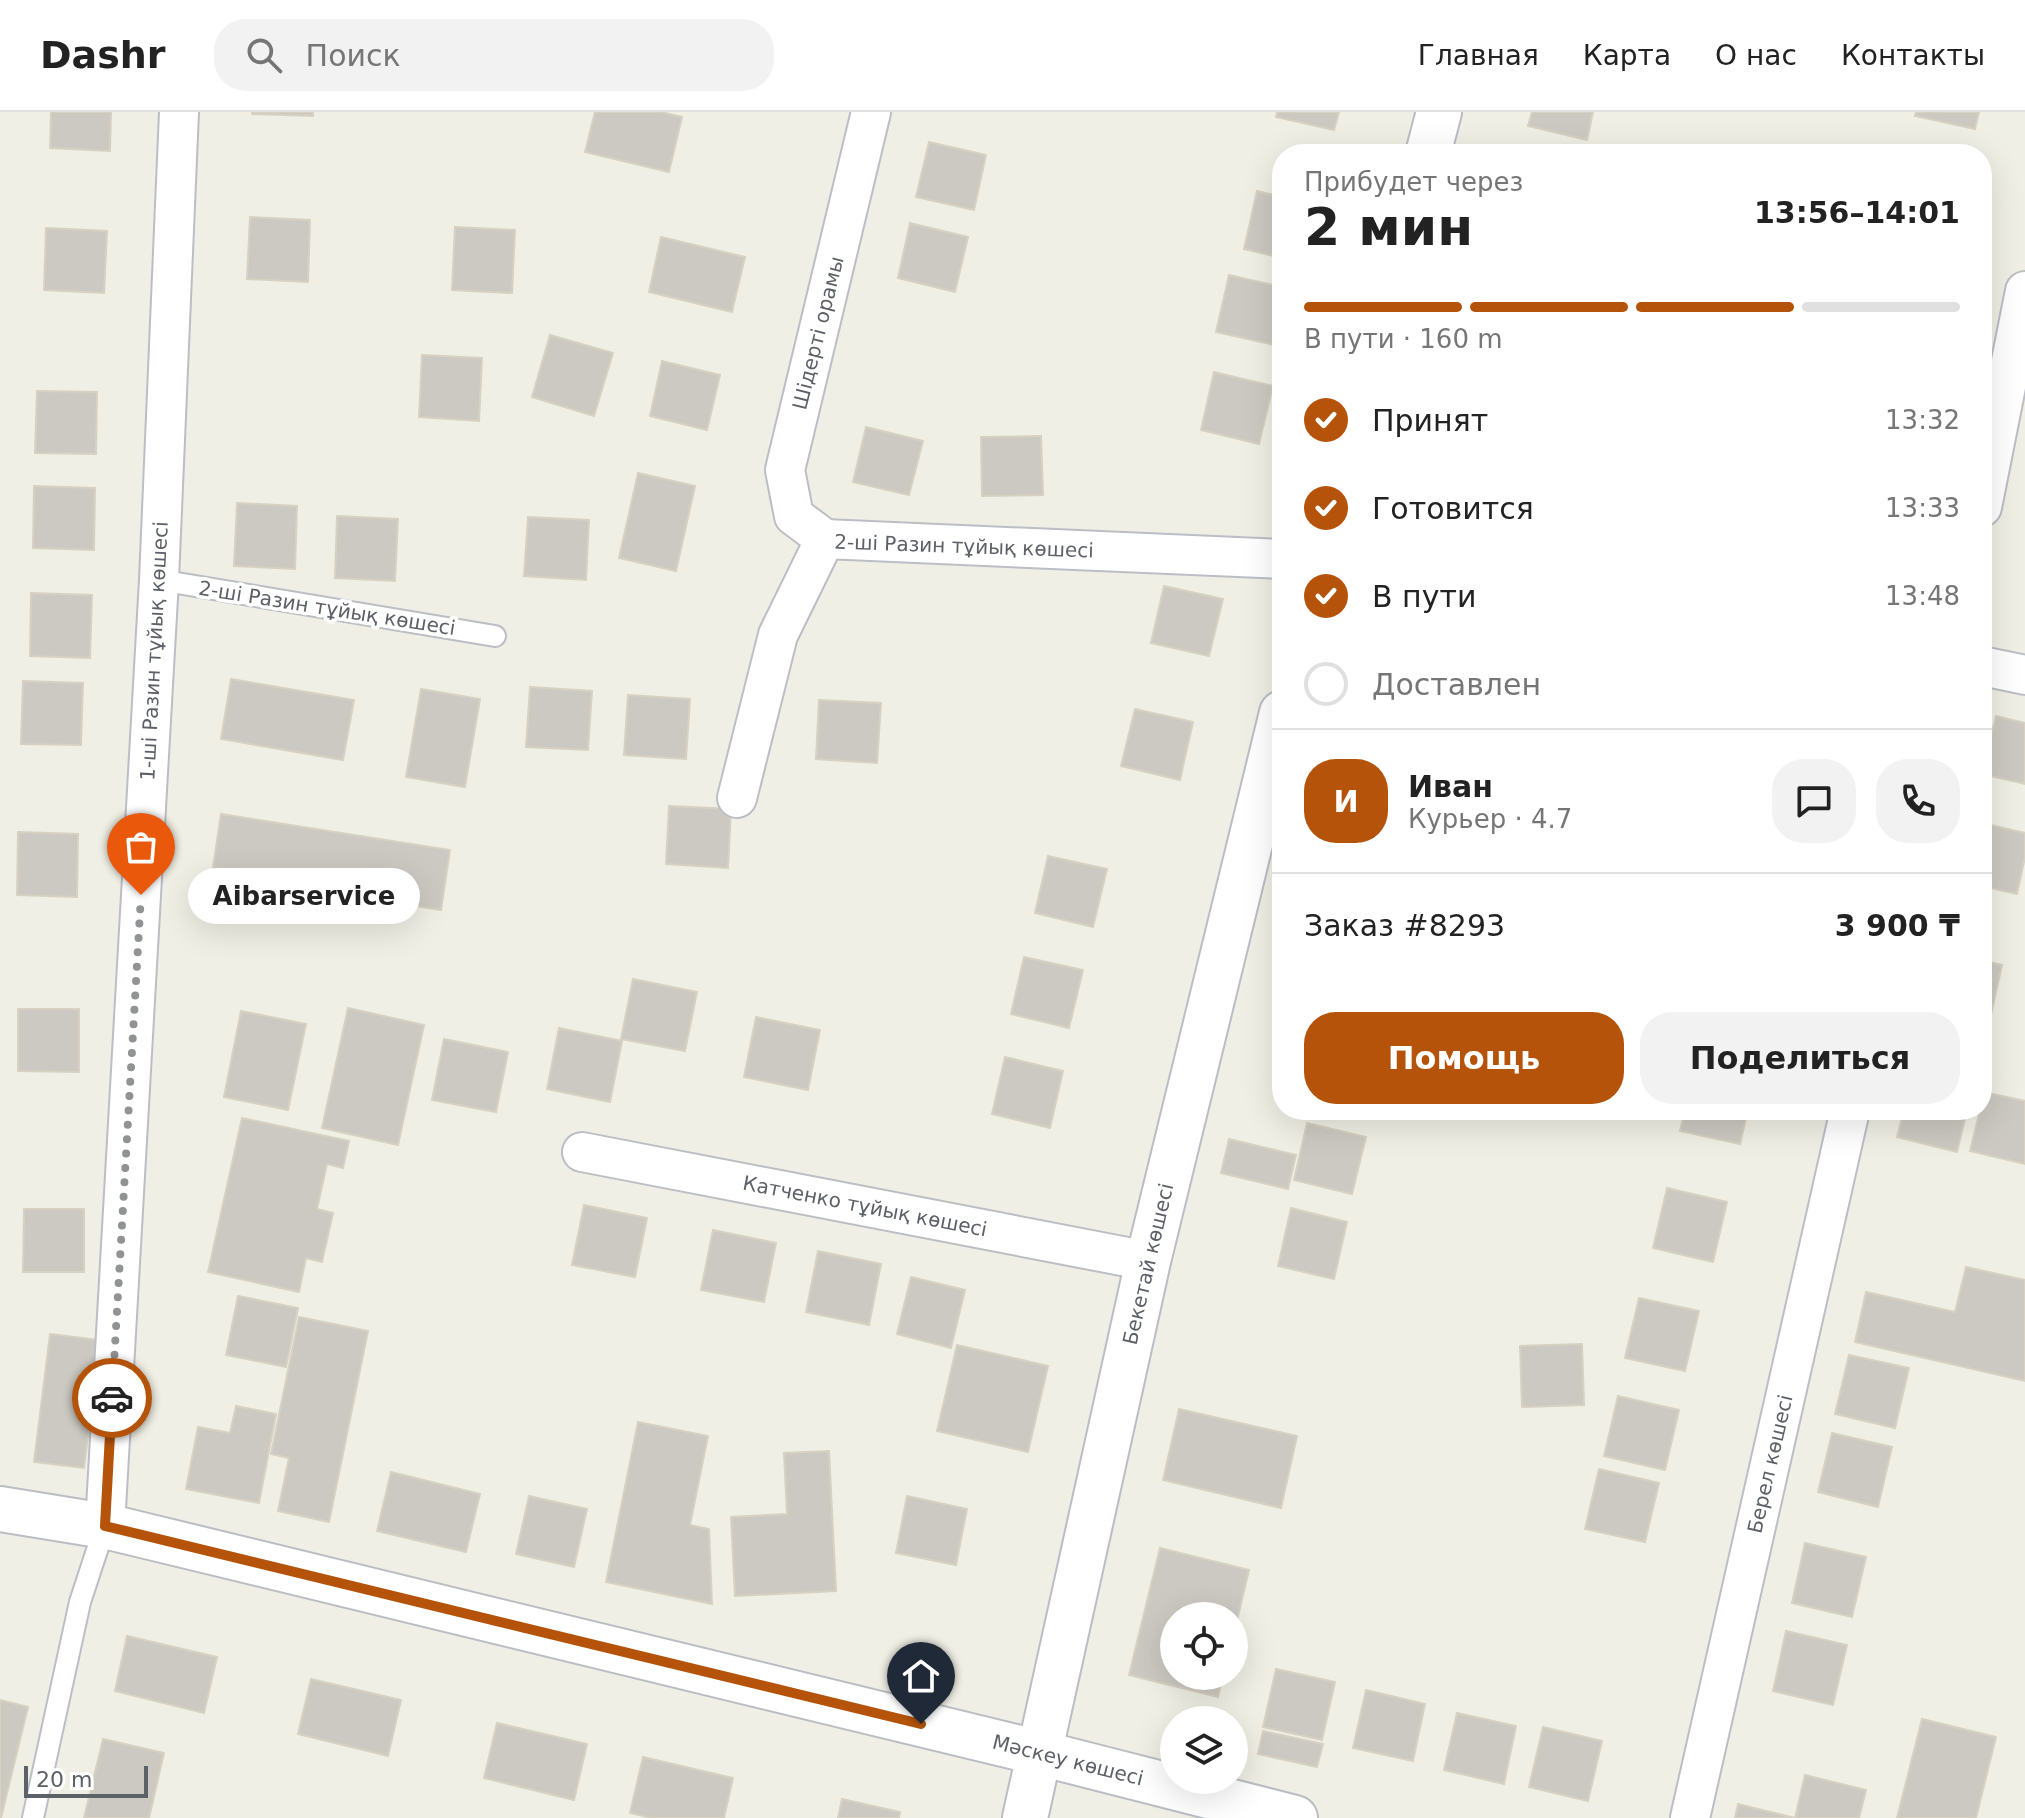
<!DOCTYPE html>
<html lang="ru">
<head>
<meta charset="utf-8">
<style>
  body { margin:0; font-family:"DejaVu Sans",sans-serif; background:#f2f2f2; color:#222; height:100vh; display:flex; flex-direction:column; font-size:30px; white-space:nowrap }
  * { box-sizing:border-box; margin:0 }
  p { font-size:26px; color:#767676 }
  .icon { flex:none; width:44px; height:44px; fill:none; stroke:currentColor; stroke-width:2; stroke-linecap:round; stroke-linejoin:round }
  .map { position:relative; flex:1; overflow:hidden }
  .side { position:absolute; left:1272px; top:32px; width:720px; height:976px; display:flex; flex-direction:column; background:#fff; border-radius:32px; box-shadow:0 8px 32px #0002 }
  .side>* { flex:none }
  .buttons { position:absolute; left:1160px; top:1490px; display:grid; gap:16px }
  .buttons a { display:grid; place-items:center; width:88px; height:88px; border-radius:50%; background:#fff; box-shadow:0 8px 32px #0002; font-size:40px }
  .scale { position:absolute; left:24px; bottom:20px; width:124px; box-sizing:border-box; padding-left:8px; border:4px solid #5c6067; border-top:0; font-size:22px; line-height:28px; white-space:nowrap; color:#5c6067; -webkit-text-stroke:6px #fff; paint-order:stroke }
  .pin { position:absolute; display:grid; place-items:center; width:68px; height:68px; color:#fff; margin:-82px -34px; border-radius:50% 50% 50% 0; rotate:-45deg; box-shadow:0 0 8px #0007 }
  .pin .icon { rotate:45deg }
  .courier { position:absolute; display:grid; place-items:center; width:80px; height:80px; margin:-40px; border:6px solid #b45309; border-radius:50%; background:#fff; color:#222; box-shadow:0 2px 10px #0007 }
  .bubble { position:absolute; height:56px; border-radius:28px; background:#fff; box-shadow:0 8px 32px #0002; font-size:26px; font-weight:700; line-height:56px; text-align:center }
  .overview em { font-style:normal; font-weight:700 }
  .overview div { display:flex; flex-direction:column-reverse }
  .overview { display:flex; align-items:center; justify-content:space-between; height:136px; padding:0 32px }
  h1 { font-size:52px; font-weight:700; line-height:60px }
  .bar { display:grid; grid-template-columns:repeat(4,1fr); gap:12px 8px; align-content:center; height:96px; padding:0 32px }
  .bar i { height:10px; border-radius:6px; background:#e0e0e0 }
  .bar .active { background:#b45309 }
  .bar p { grid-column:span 4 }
  .line { display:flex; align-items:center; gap:20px; padding:0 32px; border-top:2px solid #e0e0e0 }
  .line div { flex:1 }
  .round { display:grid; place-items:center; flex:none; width:84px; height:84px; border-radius:32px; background:#f2f2f2 }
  ol { padding:0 32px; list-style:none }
  li { display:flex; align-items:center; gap:24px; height:88px }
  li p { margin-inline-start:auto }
  li .icon { padding:8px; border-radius:50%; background:#b45309; color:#fff; stroke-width:4 }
  li:last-child { color:#767676 }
  li i { width:44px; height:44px; border:4px solid #e0e0e0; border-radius:50% }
  .button { display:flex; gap:16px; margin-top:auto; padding:16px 32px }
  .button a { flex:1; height:92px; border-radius:32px; background:#b45309; color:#fff; font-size:32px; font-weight:700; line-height:92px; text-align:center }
  .button a+a { background:#f2f2f2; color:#222 }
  header { display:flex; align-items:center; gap:48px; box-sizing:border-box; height:112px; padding:0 40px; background:#fff; border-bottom:2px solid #e0e0e0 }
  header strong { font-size:38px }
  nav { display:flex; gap:44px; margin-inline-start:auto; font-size:28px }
  .search { width:560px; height:72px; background:#f2f2f2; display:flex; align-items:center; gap:20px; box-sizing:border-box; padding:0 28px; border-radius:32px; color:#767676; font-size:30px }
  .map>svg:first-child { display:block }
  .building { fill:#ccc9c2; stroke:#d6d1c2; stroke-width:2 }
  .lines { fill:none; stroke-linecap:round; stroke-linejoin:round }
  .lane-casing { stroke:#bcbec5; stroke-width:24 }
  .street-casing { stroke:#bcbec5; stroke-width:42 }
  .secondary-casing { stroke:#babdc4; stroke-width:48 }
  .lane { stroke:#fff; stroke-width:20 }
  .street { stroke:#fff; stroke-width:38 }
  .secondary { stroke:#fff; stroke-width:44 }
  .done { stroke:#909293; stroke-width:8; stroke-dasharray:0 14.4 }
  .route { stroke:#b45309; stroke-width:10 }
  .labels { text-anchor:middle; stroke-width:7; stroke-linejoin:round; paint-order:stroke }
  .street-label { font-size:20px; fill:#5c6067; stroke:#fff }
</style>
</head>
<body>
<header>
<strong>Dashr</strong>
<div class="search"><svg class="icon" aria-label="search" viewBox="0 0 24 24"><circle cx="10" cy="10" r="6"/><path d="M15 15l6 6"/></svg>Поиск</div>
<nav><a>Главная</a><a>Карта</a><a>О нас</a><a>Контакты</a></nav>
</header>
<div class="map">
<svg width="2025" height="1706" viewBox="0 0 2025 1706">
  <rect width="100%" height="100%" fill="#f0efe5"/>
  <g class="building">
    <polygon points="51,0 111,0 110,39 50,36"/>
    <polygon points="252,0 313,0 313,4 252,2"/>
    <polygon points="595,0 661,0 682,5 669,60 585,40"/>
    <polygon points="1277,0 1339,0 1334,18 1276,5"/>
    <polygon points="1532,0 1593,0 1587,28 1528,14"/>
    <polygon points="1916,0 1979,0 1975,17 1915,4"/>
    <polygon points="929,30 986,43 974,98 916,85"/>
    <polygon points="1257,79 1282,85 1282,146 1244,137"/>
    <polygon points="250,105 310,108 308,170 247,167"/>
    <polygon points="910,111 968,125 955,180 898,166"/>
    <polygon points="455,115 515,118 512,181 452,178"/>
    <polygon points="46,116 107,119 104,181 44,178"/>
    <polygon points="661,125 745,145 732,200 649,180"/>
    <polygon points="1229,163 1282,175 1282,200 1274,233 1216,220"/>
    <polygon points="550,223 613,241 594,304 532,285"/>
    <polygon points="422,243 482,246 479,309 419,305"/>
    <polygon points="662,249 720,263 707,318 650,304"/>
    <polygon points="1214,260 1273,274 1259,332 1201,318"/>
    <polygon points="37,279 97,280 96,342 35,341"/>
    <polygon points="866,315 923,329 909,383 853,370"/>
    <polygon points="1041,324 1043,383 982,384 981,325"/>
    <polygon points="638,361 695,374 676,459 619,446"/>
    <polygon points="34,374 95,376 94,438 33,436"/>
    <polygon points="237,391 297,394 295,457 234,454"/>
    <polygon points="337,404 398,407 395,469 335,466"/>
    <polygon points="528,405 589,408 586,468 524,464"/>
    <polygon points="1164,474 1223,487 1209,544 1151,531"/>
    <polygon points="31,481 92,483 90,546 30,544"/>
    <polygon points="231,567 354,588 343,648 221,627"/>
    <polygon points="23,569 83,571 81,633 21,632"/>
    <polygon points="530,575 592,579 588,638 526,635"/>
    <polygon points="421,577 480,587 465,675 406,665"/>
    <polygon points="628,583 690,587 686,647 624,643"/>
    <polygon points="819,588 881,591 877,651 816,647"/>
    <polygon points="1135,597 1193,610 1180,668 1121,654"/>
    <polygon points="1996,604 2025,611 2025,672 1982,662"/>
    <polygon points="669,694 731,697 728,756 666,752"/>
    <polygon points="221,702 450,738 441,798 212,762"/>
    <polygon points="1982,711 2025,721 2025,745 2017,782 1982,774"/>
    <polygon points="18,720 78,722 77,785 17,783"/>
    <polygon points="1048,744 1107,757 1093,815 1035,801"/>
    <polygon points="1024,845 1083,858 1069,916 1011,902"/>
    <polygon points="1982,848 2002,853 1989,912 1982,911"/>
    <polygon points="633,867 697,880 685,939 621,927"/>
    <polygon points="348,896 424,913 398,1033 322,1016"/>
    <polygon points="18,897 79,897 79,960 18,959"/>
    <polygon points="241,899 306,912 288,998 224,985"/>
    <polygon points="756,905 820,918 808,978 744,965"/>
    <polygon points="559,916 622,929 610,990 547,977"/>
    <polygon points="444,927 508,940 496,1000 432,988"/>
    <polygon points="1005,945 1063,959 1050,1016 992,1002"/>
    <polygon points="1984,980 2025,989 2025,1052 1970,1039 1980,998 1982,998"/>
    <polygon points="1685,998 1748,998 1740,1032 1680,1019"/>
    <polygon points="1904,998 1967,998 1957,1040 1897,1025"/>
    <polygon points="242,1006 349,1029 343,1056 327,1052 317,1097 333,1101 322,1150 306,1146 299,1180 208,1160"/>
    <polygon points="1307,1011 1366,1025 1352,1082 1294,1068"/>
    <polygon points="1229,1027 1296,1043 1288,1077 1221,1061"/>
    <polygon points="1667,1076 1727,1090 1713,1150 1653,1136"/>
    <polygon points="584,1093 647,1106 635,1165 572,1153"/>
    <polygon points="1291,1096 1347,1110 1334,1167 1278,1154"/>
    <polygon points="24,1097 84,1097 84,1160 23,1160"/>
    <polygon points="713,1118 776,1131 764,1190 701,1178"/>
    <polygon points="818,1139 881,1152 869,1213 806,1200"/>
    <polygon points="1966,1155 2025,1168 2025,1269 1855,1230 1866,1180 1955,1200"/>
    <polygon points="911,1165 965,1178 951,1236 897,1222"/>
    <polygon points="238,1184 298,1196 286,1255 226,1243"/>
    <polygon points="1639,1186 1699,1199 1685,1259 1625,1246"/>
    <polygon points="299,1205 368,1219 329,1410 278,1399 289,1346 271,1342"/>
    <polygon points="50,1222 100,1228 84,1356 34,1350"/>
    <polygon points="1582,1232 1584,1293 1522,1295 1520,1234"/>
    <polygon points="957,1233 1048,1254 1028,1340 937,1319"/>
    <polygon points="1849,1243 1909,1256 1895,1316 1835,1302"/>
    <polygon points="1618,1284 1679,1298 1665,1358 1604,1344"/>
    <polygon points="236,1294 276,1302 259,1391 186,1377 198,1315 230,1321"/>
    <polygon points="1179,1297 1297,1324 1281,1396 1163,1368"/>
    <polygon points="638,1310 708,1324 690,1413 709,1417 712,1492 606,1470"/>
    <polygon points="1832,1321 1892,1335 1878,1395 1818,1380"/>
    <polygon points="829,1339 836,1479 735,1484 731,1405 787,1402 784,1341"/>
    <polygon points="1599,1357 1659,1371 1645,1430 1585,1417"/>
    <polygon points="391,1360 480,1382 466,1440 377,1419"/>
    <polygon points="529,1384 587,1397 574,1455 516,1442"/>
    <polygon points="907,1384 967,1397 956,1453 896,1441"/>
    <polygon points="1805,1431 1866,1445 1852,1505 1792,1491"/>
    <polygon points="1160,1436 1249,1458 1234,1521 1234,1504 1174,1504 1174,1564 1223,1564 1218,1585 1129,1563"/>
    <polygon points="1786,1519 1847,1533 1833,1593 1773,1579"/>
    <polygon points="127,1524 217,1545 204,1601 115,1579"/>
    <polygon points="1276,1557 1335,1570 1322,1628 1263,1615"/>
    <polygon points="311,1567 401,1588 388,1644 298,1622"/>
    <polygon points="1366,1578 1425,1592 1413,1649 1353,1636"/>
    <polygon points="0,1588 28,1595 1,1706 0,1706"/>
    <polygon points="1457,1601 1516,1614 1504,1672 1444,1658"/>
    <polygon points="1922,1607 1996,1625 1976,1706 1897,1706"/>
    <polygon points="497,1611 587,1632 574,1688 484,1666"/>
    <polygon points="1543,1615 1602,1629 1588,1689 1529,1675"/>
    <polygon points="1263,1619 1323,1632 1317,1655 1258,1642"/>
    <polygon points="103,1627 164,1641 149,1706 84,1706"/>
    <polygon points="643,1645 733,1666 724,1706 652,1706 630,1701"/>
    <polygon points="1805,1663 1866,1678 1859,1706 1735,1706 1738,1692 1795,1706"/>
    <polygon points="842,1687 900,1700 899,1706 838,1706"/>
  </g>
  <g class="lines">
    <g class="lane-casing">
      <g id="lane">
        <polyline points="159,468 495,524"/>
        <polyline points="33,1706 80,1490 105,1414"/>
      </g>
    </g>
    <g class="street-casing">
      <g id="street">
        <polyline points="1982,395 2025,179"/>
        <polyline points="825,427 794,404 785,358 871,0"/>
        <polyline points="1982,554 2025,563"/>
        <polyline points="737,686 778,523 825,427 1282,447"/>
        <polyline points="582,1040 1148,1149"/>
        <polyline points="105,1414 159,468 179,0"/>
        <polyline points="1690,1706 1850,998"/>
      </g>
    </g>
    <g class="secondary-casing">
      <g id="secondary">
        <polyline points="1428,42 1439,0"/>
        <polyline points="0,1397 105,1414 1040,1641 1295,1706"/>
        <polyline points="1025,1706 1148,1149 1282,601"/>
      </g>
    </g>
    <use href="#lane" class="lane"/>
    <use href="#street" class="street"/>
    <use href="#secondary" class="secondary"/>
  </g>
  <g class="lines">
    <polyline class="done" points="112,1286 141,783"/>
    <polyline class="route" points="112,1286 105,1414 921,1612"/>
  </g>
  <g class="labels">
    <g class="street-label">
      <text transform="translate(818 221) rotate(-76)" y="7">Шідерті орамы</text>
      <text transform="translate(964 434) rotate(2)" y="7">2-ші Разин тұйық көшесі</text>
      <text transform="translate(327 496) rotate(9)" y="7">2-ші Разин тұйық көшесі</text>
      <text transform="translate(154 539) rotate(-87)" y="7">1-ші Разин тұйық көшесі</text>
      <text transform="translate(865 1094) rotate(11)" y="7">Катченко тұйық көшесі</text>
      <text transform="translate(1148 1152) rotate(-77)" y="7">Бекетай көшесі</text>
      <text transform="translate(1770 1352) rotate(-77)" y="7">Берел көшесі</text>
      <text transform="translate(1068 1648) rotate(14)" y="7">Мәскеу көшесі</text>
    </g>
  </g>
</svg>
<div class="buttons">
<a><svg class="icon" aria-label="locate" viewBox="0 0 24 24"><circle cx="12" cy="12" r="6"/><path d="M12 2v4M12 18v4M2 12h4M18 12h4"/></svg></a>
<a><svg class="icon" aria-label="layers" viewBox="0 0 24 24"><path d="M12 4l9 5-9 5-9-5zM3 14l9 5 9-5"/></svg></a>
</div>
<div class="scale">20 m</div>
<div class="pin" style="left:141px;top:783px;background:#ea580c"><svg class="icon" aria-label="bag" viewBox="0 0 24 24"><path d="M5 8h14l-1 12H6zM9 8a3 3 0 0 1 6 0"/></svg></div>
<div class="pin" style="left:921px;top:1612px;background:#1f2937"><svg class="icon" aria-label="home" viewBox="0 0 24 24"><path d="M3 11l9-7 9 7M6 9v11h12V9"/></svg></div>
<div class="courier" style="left:112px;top:1286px"><svg class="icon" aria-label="car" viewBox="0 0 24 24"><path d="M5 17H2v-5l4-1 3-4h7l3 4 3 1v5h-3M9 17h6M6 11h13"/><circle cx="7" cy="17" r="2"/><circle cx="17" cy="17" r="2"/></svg></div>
<div class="bubble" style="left:188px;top:756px;width:232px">Aibarservice</div>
<section class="side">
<div class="overview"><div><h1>2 мин</h1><p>Прибудет через</p></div><em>13:56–14:01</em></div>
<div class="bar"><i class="active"></i><i class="active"></i><i class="active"></i><i></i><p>В пути · 160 m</p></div>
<ol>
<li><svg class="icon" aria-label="check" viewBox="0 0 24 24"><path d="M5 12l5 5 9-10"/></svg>Принят<p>13:32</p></li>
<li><svg class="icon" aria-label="check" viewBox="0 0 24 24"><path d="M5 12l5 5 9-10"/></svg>Готовится<p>13:33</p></li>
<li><svg class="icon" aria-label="check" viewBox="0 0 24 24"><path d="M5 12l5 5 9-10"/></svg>В пути<p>13:48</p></li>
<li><i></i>Доставлен</li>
</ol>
<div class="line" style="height:144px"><b class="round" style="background:#b45309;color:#fff">И</b><div><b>Иван</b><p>Курьер · 4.7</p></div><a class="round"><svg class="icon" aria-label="chat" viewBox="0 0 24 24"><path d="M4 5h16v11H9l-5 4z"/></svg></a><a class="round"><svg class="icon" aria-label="phone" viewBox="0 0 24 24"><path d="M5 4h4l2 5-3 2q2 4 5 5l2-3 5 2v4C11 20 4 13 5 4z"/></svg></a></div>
<div class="line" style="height:104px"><div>Заказ #8293</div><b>3 900 ₸</b></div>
<div class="button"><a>Помощь</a><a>Поделиться</a></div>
</section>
</div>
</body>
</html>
